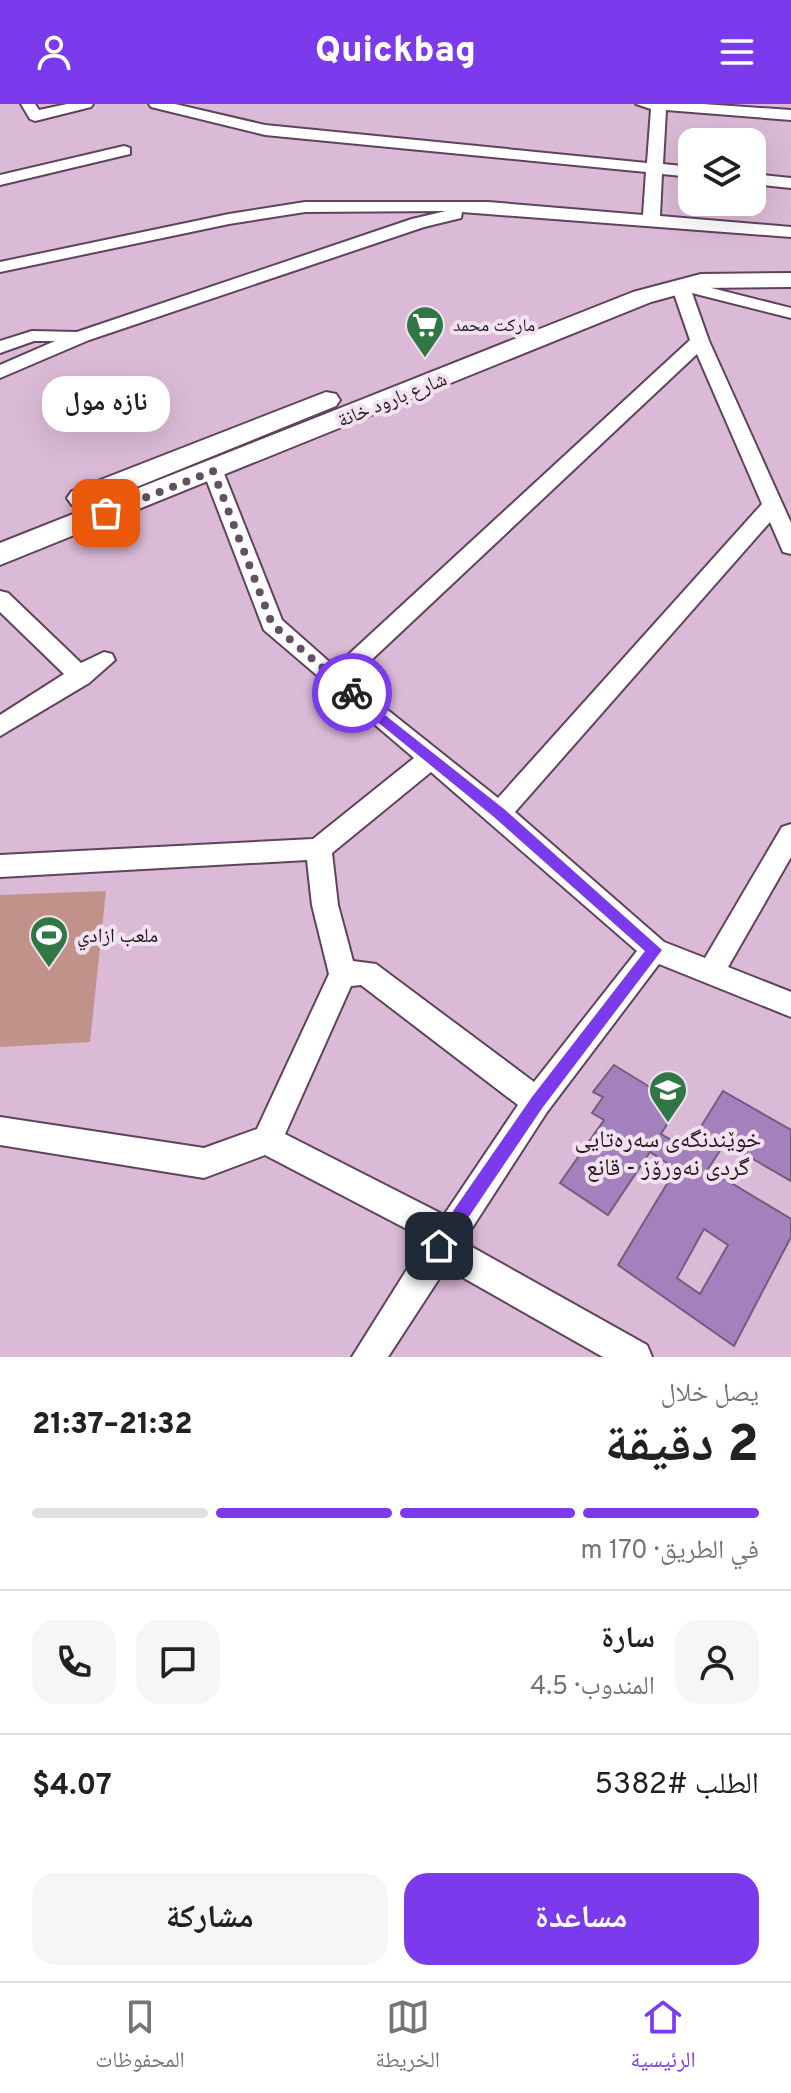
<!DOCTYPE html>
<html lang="ar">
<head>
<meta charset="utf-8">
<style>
  body { margin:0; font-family:Overpass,"Noto Naskh Arabic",sans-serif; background:#f6f6f6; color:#202124; direction:rtl; height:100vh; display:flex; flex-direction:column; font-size:30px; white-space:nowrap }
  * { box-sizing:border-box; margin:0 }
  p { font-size:26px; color:#757577 }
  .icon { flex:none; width:44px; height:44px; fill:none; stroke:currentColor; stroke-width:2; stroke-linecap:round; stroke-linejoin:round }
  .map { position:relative; height:1253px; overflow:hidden; direction:ltr }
  .drawer { display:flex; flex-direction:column; background:#fff; flex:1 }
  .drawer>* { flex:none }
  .controls { position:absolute; left:678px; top:24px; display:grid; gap:16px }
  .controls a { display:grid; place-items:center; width:88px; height:88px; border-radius:16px; background:#fff; box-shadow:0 8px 32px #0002; font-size:40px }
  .pin { position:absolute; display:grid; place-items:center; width:68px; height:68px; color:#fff; margin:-34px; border-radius:16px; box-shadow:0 4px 12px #0006 }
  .courier { position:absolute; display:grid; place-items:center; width:80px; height:80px; margin:-40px; border:6px solid #7c3aed; border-radius:50%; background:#fff; color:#222; box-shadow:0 2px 10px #0007 }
  .bubble { position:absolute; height:56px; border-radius:24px; background:#fff; box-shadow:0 8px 32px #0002; font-size:26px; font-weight:800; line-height:56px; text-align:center; direction:rtl }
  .summary em { font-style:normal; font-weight:800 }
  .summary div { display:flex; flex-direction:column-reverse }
  .summary { display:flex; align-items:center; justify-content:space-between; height:136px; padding:0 32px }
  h1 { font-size:52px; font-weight:800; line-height:60px }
  .bar { display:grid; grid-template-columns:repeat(4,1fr); gap:12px 8px; align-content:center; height:96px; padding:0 32px }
  .bar i { height:10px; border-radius:6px; background:#e0e0e0 }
  .bar .on { background:#7c3aed }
  .bar p { grid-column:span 4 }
  .line { display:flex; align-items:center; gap:20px; padding:0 32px; border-top:2px solid #e0e0e0 }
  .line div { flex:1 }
  .round { display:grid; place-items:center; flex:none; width:84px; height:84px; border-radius:24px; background:#f6f6f6 }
  .primary-button { display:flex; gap:16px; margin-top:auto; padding:16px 32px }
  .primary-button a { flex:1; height:92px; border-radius:24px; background:#7c3aed; color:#fff; font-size:32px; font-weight:800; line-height:92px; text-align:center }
  .primary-button a+a { background:#f6f6f6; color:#202124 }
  header { display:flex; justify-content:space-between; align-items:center; height:104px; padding:0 32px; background:#7c3aed; color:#fff; font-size:36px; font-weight:800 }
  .menu { display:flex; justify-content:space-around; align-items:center; height:112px; border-top:2px solid #e0e0e0; background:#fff; font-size:22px; color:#757577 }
  .menu a { display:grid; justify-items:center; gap:4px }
  .menu .on { color:#7c3aed }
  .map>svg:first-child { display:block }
  .green { fill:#c09289 }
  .building { fill:#a481bc; stroke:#715e7e; stroke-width:2; fill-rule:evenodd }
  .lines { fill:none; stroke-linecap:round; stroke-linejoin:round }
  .street-casing { stroke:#5f435c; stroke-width:4 }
  .secondary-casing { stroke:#5f435c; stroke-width:4 }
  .street { fill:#fff; fill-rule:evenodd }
  .secondary { fill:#fff; fill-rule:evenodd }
  .route { fill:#7c3aed }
  .done { stroke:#635061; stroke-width:8; stroke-dasharray:0 14.4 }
  .labels { text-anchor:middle; stroke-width:8; stroke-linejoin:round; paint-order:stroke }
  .far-poi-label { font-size:18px; fill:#231722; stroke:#f2e1ef; text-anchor:start }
  .street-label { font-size:20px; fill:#231722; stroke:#f2e1ef }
  .poi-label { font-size:20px; fill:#231722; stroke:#f2e1ef; text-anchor:start }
  .near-poi-label { font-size:24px; fill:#231722; stroke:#f2e1ef }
</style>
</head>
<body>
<header><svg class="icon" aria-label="menu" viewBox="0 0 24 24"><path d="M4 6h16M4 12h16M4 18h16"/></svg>Quickbag<svg class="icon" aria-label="person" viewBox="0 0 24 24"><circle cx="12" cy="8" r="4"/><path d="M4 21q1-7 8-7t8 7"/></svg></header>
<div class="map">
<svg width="791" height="1253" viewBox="0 0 791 1253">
  <rect width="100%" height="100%" fill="#dbbad7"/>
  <polygon class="green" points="106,787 90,938 0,943 0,791"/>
  <path class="building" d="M 614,961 L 679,1001 L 661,1030 L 687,1045 L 723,987 L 791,1026 L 791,1077 L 725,1039 L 708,1065 L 791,1115 L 791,1133 L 734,1242 L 618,1161 L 676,1065 L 650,1048 L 608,1111 L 560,1079 L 604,1016 L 592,1009 L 603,993 L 593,988 ZM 704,1125 L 728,1141 L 700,1190 L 677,1174 Z"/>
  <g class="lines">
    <g class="street-casing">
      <g id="street">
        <polygon points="21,0 35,0 39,6 67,0 93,0 91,3 35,17 30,15"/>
        <polygon points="149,0 175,0 265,21 647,59 651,5 636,0 703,0 791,6 791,16 666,6 663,60 692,63 692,73 662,70 660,112 791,123 791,133 462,108 461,114 424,123 89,236 0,274 0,261 55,237 34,237 0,249 0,237 32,227 77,228 412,115 446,107 305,108 229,120 0,168 0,158 229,110 305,98 488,98 643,111 646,68 265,31 151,3"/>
        <polygon points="124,42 130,44 130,50 0,81 0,71"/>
        <polygon points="752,70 791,74 791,84 752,80"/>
        <path d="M 680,176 L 791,204 L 791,214 L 692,189 L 709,237 L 791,419 L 791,450 L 783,448 L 770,418 L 515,708 L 664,838 L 705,854 L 782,723 L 791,720 L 791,753 L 728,863 L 791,888 L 791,913 L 659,860 L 547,1008 L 463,1138 L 647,1241 L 652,1253 L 603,1253 L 446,1164 L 388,1253 L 352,1253 L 426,1135 L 265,1051 L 204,1074 L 0,1041 L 0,1013 L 204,1044 L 257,1025 L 329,870 L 312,801 L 307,756 L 0,773 L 0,751 L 313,735 L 414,654 L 264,526 L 203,367 L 213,360 L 223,367 L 282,516 L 335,563 L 690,236 L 671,181 ZM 697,250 L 762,400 L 498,694 L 350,576 ZM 431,668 L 637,847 L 534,978 L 376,860 L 353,857 L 338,801 L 332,749 ZM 361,881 L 518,1001 L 444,1111 L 285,1030 L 351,882 Z"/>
        <polygon points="0,487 8,489 81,559 104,548 112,550 115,556 89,579 0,632 0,611 64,570 0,508"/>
      </g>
    </g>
    <g class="secondary-casing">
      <g id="secondary">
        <polygon points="791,169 791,183 702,184 651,198 0,461 0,439 633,188 701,170"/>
        <polygon points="326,288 336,290 340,296 336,302 92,401 82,404 72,401 67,394 72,387"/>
      </g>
    </g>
    <use href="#street" class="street"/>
    <use href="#secondary" class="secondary"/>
  </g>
  <polygon class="route" points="352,585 504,705 662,846 543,1003 445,1148 439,1151 433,1148 431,1142 433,1136 532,993 645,847 494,713 347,593 347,586"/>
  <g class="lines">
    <polyline class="done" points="106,409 213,367 272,520 352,589"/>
  </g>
  <defs>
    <g id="supermarket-pin" transform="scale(2)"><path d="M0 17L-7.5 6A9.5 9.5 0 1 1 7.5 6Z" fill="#2f7846" stroke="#f2e1ef"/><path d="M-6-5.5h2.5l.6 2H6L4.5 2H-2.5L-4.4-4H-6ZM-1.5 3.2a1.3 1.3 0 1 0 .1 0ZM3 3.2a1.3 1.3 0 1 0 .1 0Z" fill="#fff"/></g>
    <g id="stadium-pin" transform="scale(2)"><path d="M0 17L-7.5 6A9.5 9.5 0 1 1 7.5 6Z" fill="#2f7846" stroke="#f2e1ef"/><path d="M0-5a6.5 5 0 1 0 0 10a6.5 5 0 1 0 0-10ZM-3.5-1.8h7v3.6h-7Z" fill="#fff"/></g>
    <g id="school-pin" transform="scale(2)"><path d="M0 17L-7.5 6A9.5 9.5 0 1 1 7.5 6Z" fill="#2f7846" stroke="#f2e1ef"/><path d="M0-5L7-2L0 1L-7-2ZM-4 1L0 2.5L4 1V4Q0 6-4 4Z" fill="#fff"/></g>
  </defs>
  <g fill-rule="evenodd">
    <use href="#supermarket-pin" x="425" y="221"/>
    <use href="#stadium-pin" x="49" y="831"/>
    <use href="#school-pin" x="668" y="986"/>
  </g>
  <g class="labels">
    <g class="far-poi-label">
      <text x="453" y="227">ماركت محمد</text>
    </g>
    <g class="street-label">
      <text transform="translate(392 295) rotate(-22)" y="7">شارع بارود خانة</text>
    </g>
    <g class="poi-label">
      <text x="77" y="838">ملعب ازادي</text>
    </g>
    <g class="near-poi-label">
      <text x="668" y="1043">خوێندنگەی سەرەتایی<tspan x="668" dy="28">گردی نەورۆز - قانع</tspan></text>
    </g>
  </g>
</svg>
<div class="controls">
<a><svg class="icon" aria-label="layers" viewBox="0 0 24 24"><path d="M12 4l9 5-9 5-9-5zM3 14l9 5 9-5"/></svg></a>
</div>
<div class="pin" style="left:106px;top:409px;background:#ea580c"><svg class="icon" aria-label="bag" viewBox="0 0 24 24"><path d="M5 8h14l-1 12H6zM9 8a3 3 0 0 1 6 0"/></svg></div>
<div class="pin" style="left:439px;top:1142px;background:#1f2937"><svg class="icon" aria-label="home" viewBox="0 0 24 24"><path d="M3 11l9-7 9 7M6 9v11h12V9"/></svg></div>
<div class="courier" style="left:352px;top:589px"><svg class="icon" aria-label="bike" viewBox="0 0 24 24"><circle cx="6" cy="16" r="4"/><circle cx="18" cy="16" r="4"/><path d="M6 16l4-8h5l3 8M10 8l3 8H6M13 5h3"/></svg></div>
<div class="bubble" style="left:42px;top:272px;width:128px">نازه مول</div>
</div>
<section class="drawer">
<div class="summary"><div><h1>2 دقيقة</h1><p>يصل خلال</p></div><em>21:32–21:37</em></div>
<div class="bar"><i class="on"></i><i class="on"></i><i class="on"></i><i></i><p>في الطريق · 170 m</p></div>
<div class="line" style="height:144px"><a class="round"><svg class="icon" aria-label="person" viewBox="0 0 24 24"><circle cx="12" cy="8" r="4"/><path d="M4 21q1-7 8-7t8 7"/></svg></a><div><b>سارة</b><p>المندوب · 4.5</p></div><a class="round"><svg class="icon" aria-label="chat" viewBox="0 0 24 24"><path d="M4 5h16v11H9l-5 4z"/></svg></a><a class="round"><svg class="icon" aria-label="phone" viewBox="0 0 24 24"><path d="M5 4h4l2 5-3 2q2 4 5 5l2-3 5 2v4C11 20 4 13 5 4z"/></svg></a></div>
<div class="line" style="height:104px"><div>الطلب #5382</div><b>$4.07</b></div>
<div class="primary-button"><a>مساعدة</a><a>مشاركة</a></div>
</section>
<nav class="menu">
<a class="on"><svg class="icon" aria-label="home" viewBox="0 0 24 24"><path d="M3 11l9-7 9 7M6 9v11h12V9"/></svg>الرئيسية</a>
<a><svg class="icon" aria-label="map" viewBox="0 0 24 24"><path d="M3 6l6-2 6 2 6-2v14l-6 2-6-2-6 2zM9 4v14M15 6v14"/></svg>الخريطة</a>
<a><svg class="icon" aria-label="saved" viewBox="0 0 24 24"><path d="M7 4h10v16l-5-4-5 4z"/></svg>المحفوظات</a>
</nav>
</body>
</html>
